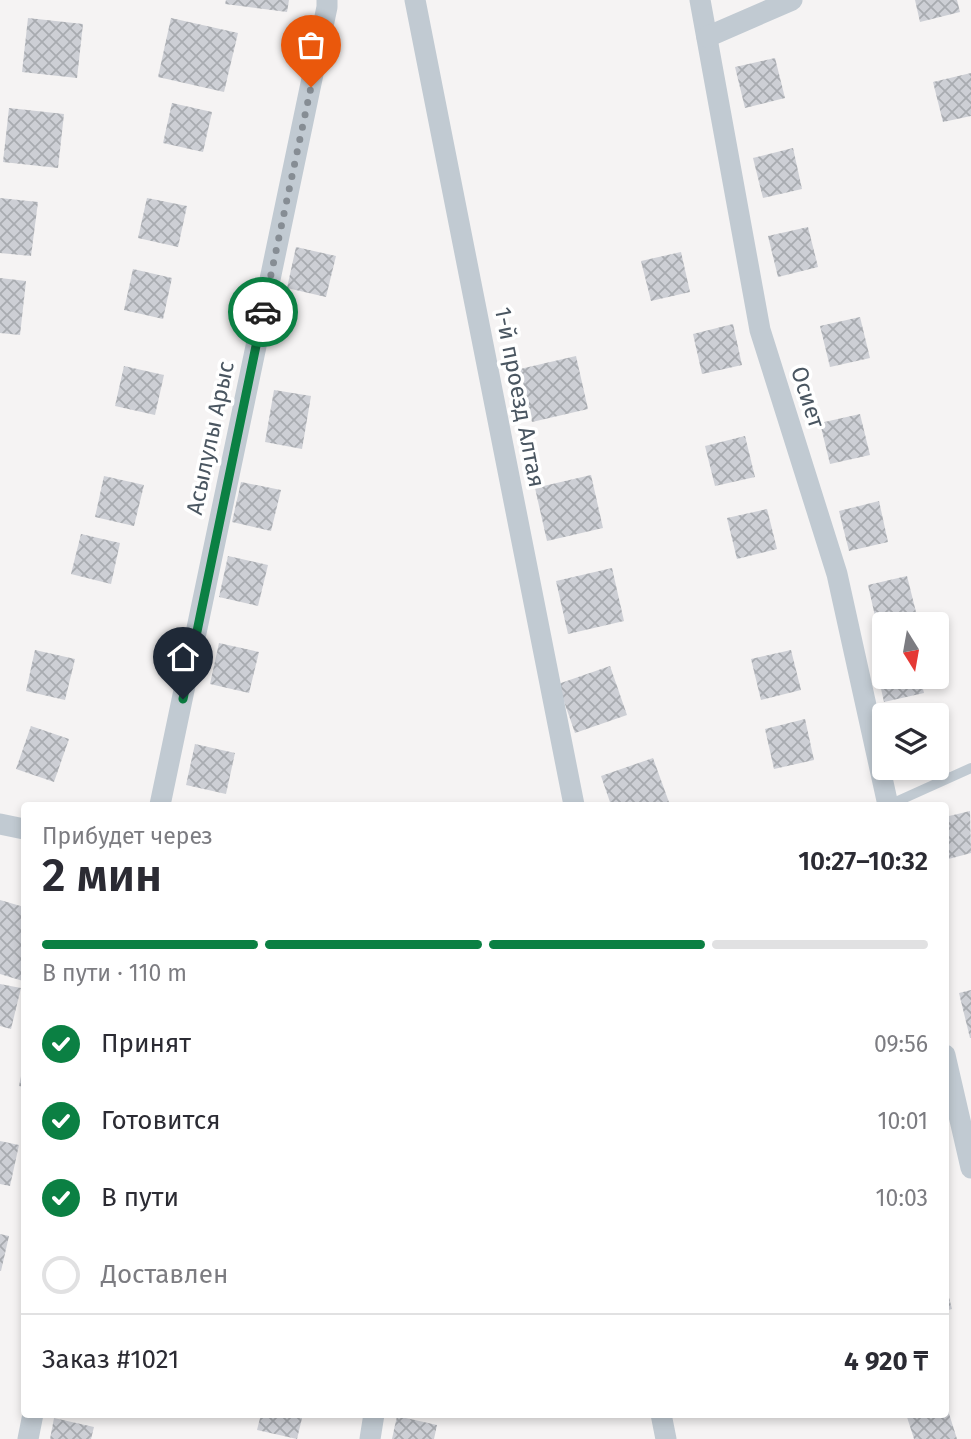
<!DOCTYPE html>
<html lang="ru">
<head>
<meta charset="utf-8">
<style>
  body { margin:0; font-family:"Fira Sans",sans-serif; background:#f7f7f7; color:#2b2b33; height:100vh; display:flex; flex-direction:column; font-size:26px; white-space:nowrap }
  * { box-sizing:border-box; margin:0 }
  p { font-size:23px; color:#7c7c81 }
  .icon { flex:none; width:38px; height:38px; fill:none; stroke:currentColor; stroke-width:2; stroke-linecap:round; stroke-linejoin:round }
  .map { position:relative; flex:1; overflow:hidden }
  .panel { position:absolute; left:21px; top:802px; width:928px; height:616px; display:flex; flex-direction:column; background:#fff; border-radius:7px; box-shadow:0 4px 10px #0003 }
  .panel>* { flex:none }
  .needle { width:46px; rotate:169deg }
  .fabs { position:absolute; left:872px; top:612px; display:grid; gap:14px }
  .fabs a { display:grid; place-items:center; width:77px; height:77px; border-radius:7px; background:#fff; box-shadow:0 4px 10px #0003; font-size:35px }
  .pin { position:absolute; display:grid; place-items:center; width:60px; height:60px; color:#fff; margin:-72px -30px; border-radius:50% 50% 50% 0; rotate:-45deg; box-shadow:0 0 7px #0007 }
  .pin .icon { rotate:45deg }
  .courier { position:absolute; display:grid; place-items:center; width:70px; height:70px; margin:-35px; border:5px solid #0b8043; border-radius:50%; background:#fff; color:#222; box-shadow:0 2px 9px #0007 }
  .head em { font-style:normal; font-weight:600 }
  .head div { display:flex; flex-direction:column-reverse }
  .head { display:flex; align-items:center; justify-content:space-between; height:119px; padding:0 21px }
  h1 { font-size:46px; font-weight:600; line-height:52px }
  .bar { display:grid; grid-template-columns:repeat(4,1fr); gap:10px 7px; align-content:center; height:84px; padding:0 21px }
  .bar i { height:9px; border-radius:5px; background:#e1e1e2 }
  .bar .current { background:#0b8043 }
  .bar p { grid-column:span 4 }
  .line { display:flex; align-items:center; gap:18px; padding:0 21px; border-top:2px solid #e1e1e2 }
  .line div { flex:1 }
  ol { padding:0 21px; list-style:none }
  li { display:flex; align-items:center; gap:21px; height:77px }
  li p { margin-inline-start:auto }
  li .icon { padding:7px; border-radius:50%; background:#0b8043; color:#fff; stroke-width:4 }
  li:last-child { color:#7c7c81 }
  li i { width:38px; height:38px; border:4px solid #e1e1e2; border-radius:50% }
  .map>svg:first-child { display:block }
  .building { fill:url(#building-cross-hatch) }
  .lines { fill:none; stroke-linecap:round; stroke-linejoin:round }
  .lane { stroke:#c1cad2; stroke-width:10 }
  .street { stroke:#c1cad2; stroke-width:21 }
  .done { stroke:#868d94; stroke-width:7; stroke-dasharray:0 12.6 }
  .route { stroke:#0b8043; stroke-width:9 }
  .labels { text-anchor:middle; stroke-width:7; stroke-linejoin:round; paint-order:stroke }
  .street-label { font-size:23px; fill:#4a5661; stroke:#fff }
</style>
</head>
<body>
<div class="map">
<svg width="971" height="1439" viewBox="0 0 971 1439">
  <defs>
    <pattern id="building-cross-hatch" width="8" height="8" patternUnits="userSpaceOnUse" patternTransform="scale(1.75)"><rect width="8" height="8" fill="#cdcfd5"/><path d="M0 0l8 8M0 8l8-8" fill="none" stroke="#a8abb0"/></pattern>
  </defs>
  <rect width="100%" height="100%" fill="#f5f3f3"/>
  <g class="building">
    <polygon points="226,0 289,0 287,12 225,4"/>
    <polygon points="915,0 957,0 960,12 920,22"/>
    <polygon points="28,18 83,24 77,78 22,72"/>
    <polygon points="171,18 238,33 224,92 158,77"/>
    <polygon points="775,58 785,98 745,108 735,67"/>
    <polygon points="971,73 971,116 943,122 933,82"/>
    <polygon points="172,103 212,112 203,152 163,143"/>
    <polygon points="9,108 64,114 58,168 3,162"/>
    <polygon points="793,148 802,189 763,198 753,158"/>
    <polygon points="0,198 38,202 31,256 0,253"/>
    <polygon points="147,198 187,206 178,247 138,238"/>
    <polygon points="808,227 818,267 778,277 768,236"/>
    <polygon points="296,247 336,256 326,297 287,288"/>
    <polygon points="681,252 690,292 651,301 641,261"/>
    <polygon points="133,269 172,278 163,319 124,310"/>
    <polygon points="0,278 26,281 20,335 0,333"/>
    <polygon points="860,317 870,358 830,367 820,326"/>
    <polygon points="733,324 742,365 702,374 693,334"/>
    <polygon points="576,356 588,409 532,422 520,369"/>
    <polygon points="124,366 164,375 155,415 115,406"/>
    <polygon points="274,390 311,396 302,449 265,442"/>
    <polygon points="860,414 870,455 830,464 820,423"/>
    <polygon points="745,436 755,477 715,486 705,446"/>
    <polygon points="591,475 603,528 547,541 535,488"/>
    <polygon points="104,476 144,485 134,526 95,517"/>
    <polygon points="241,482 281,490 271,531 232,522"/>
    <polygon points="879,501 888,542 849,551 839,511"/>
    <polygon points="767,509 777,549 737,559 727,518"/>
    <polygon points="81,534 120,543 111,584 71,574"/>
    <polygon points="228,556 268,565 258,606 219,597"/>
    <polygon points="612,568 624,621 568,634 556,581"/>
    <polygon points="907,576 917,616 877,625 868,585"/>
    <polygon points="219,643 259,652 249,693 210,684"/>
    <polygon points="35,650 75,659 65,700 26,691"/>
    <polygon points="791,650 801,690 761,700 751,659"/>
    <polygon points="884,660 884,677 920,677 924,693 884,702 875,662"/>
    <polygon points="610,666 627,715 575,733 558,684"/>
    <polygon points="805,719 814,760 774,769 765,729"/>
    <polygon points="31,726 69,739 54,782 16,769"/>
    <polygon points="195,744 235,753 226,794 186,785"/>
    <polygon points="653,758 670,805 611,805 601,776"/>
    <polygon points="970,811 971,853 945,860 945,817"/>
    <polygon points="0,900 24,907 23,981 0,974"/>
    <polygon points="0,984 21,988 11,1029 0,1026"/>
    <polygon points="971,990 971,1038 970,1038 959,993"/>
    <polygon points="23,1066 24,1066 24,1087 19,1086"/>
    <polygon points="0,1141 19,1145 10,1186 0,1184"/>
    <polygon points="0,1234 9,1236 1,1271 0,1271"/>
    <polygon points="945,1282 952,1309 945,1311"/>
    <polygon points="946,1404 957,1439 914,1439 906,1414 945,1414"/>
    <polygon points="261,1414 303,1414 297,1439 257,1430"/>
    <polygon points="397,1416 437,1425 434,1439 392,1439"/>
    <polygon points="54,1418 94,1427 91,1439 50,1439"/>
  </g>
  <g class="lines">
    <polyline class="lane" points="889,805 971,768"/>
    <g class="street">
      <polyline points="415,0 574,805"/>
      <polyline points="700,0 760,330 837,574 888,805"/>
      <polyline points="707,37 792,0"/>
      <polyline points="160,805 327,7 327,0"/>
      <polyline points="0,824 24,829"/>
      <polyline points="945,1055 971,1168"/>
      <polyline points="661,1414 666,1439"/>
      <polyline points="28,1439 33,1414"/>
      <polyline points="370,1439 374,1414"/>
    </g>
  </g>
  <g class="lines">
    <polyline class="done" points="263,312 311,87"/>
    <polyline class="route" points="183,699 263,312"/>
  </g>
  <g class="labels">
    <g class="street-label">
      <text transform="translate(520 397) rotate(79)" y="8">1-й проезд Алтая</text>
      <text transform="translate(808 397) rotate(72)" y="8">Осиет</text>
      <text transform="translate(210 438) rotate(-78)" y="8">Асылулы Арыс</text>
    </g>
  </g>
</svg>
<div class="fabs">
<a><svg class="needle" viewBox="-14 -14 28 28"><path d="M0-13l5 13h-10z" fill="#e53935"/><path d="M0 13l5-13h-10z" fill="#7c7c81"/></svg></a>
<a><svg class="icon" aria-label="layers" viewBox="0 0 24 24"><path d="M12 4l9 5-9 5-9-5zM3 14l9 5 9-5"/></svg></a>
</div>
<div class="pin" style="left:311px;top:87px;background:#ea580c"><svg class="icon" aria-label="bag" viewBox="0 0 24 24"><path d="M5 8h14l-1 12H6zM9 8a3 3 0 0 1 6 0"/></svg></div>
<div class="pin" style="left:183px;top:699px;background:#1f2937"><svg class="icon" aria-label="home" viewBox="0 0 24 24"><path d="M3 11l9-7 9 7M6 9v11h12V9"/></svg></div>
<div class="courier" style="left:263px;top:312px"><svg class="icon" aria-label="car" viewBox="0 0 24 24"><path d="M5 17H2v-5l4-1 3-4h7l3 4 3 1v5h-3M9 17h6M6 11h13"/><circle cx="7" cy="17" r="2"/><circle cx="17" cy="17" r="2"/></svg></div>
<section class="panel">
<div class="head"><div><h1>2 мин</h1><p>Прибудет через</p></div><em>10:27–10:32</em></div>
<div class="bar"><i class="current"></i><i class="current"></i><i class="current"></i><i></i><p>В пути · 110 m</p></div>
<ol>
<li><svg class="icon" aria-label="check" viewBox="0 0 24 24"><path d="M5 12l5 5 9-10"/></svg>Принят<p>09:56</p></li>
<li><svg class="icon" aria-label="check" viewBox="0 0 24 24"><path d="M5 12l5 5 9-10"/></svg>Готовится<p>10:01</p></li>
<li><svg class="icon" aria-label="check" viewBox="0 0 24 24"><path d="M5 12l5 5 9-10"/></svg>В пути<p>10:03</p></li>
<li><i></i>Доставлен</li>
</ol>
<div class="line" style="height:91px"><div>Заказ #1021</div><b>4 920 ₸</b></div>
</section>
</div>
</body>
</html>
